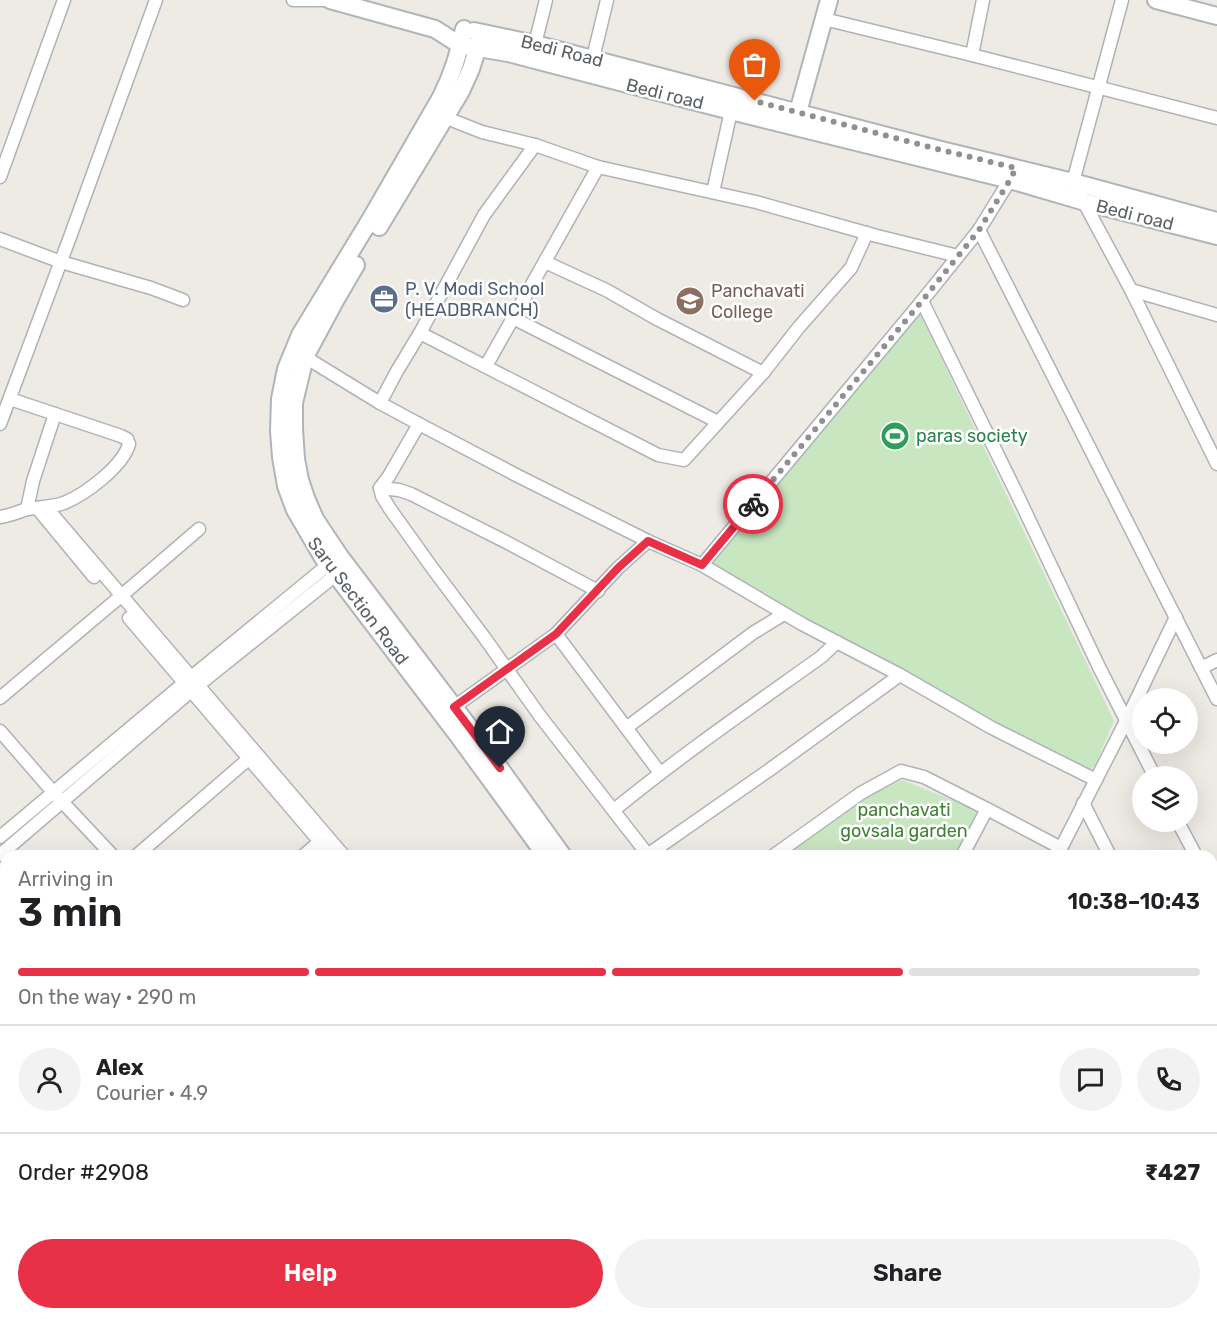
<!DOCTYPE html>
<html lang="en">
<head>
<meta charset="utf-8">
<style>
  body { margin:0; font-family:Rubik,sans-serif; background:#f2f2f2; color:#202124; height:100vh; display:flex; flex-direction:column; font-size:22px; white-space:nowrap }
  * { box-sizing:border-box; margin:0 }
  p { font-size:20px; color:#757577 }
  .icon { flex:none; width:33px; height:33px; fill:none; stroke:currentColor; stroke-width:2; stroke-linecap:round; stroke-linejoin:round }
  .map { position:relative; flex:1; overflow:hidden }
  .side { position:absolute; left:0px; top:850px; width:1218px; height:470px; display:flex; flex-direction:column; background:#fff; border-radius:18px 18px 0 0; box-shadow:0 6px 24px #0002 }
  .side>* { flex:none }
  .controls { position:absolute; left:1132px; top:688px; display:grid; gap:12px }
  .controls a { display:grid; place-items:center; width:66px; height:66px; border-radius:50%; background:#fff; box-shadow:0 6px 24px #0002; font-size:30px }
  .pin { position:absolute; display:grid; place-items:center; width:51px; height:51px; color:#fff; margin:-62px -26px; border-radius:50% 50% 50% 0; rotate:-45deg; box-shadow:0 0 6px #0007 }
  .pin .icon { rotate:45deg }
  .courier { position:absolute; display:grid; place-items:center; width:60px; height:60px; margin:-30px; border:4px solid #e83046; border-radius:50%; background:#fff; color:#222; box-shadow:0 2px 8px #0007 }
  .head em { font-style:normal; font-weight:600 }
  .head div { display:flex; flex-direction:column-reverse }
  .head { display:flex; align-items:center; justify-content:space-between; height:102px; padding:0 18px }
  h1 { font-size:39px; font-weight:600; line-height:45px }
  .bar { display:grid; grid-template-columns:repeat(4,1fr); gap:9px 6px; align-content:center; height:72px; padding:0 18px }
  .bar i { height:8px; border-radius:4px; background:#e0e0e0 }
  .bar .current { background:#e83046 }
  .bar p { grid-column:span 4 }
  .line { display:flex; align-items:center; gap:15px; padding:0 18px; border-top:2px solid #e0e0e0 }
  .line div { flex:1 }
  .round { display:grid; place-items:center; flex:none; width:63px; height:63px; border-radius:32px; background:#f2f2f2 }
  .action { display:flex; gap:12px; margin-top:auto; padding:12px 18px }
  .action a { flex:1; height:69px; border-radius:36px; background:#e83046; color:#fff; font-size:24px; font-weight:600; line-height:69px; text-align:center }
  .action a+a { background:#f2f2f2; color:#202124 }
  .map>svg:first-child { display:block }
  .green { fill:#c8e6c0 }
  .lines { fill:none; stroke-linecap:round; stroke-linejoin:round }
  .street-casing { stroke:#afb3b7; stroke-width:15 }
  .secondary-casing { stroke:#b0b5b9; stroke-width:20 }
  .street { stroke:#fff; stroke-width:12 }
  .secondary { stroke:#fff; stroke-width:16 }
  .done { stroke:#8f9191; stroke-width:6; stroke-dasharray:0 10.8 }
  .route { stroke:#e83046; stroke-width:8 }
  .labels { text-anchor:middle; stroke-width:5; stroke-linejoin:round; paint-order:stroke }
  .street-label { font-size:18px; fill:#5c6165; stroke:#fff }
  .service-label { font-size:18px; fill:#4e5e75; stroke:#fff; text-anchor:start }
  .education-label { font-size:18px; fill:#785e54; stroke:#fff; text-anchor:start }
  .leisure-label { font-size:18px; fill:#27864d; stroke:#fff; text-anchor:start }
  .park-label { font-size:18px; fill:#408335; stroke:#fff }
</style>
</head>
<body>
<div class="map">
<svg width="1217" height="1319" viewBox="0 0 1217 1319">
  <rect width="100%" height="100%" fill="#eeeae4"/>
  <g class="green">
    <polygon points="917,307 1114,721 1095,765 1091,769 1081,769 830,637 772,614 707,564"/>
    <polygon points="902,780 980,811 956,856 783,856 867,797"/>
  </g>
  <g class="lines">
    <g class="street-casing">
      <g id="street">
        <polyline points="293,0 323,0"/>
        <polyline points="1122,0 1073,182 1131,290 1217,464"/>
        <polyline points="824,19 972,55 1217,118"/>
        <polyline points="535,44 546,0"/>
        <polyline points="972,55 983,0"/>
        <polyline points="593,58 607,0"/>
        <polyline points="444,117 482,132 535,145 598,167 756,202 877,236 958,256"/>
        <polyline points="0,177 64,0"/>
        <polyline points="713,192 731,111"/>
        <polyline points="979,230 1217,699"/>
        <polyline points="0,239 61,262 151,288 183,300"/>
        <polyline points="545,262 606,290 657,319 763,373"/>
        <polyline points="1131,290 1217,315"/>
        <polyline points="922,301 1015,490 1099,667 1155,777"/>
        <polyline points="513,318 718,422"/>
        <polyline points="420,333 658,455 684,460 763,373 799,327 851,268 867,233"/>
        <polyline points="305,357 380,403 419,424 518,476 648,541 702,565 802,624 900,675 992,728 1096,780"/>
        <polyline points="486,366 598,167"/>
        <polyline points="380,403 397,371 420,333 484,215 535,145"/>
        <polyline points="0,424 70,237 156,0"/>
        <polyline points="380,488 382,496 390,509 433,569 484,637 540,716 648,855"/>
        <polyline points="380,488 399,490 411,494 508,543 598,591"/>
        <polyline points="380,488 389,476 419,424"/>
        <polyline points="46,507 344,856"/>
        <polyline points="37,508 94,577"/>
        <polyline points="27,509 33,481 55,414"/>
        <path d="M 0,517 C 9,516 18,512 27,509 C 40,507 52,507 64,503 C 86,494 123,466 129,444 L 127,439 L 121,436 L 10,399"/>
        <polyline points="702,565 922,301 979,230 1013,175"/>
        <polyline points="129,618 332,856"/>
        <polyline points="556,634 660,773"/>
        <polyline points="1201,668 1217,660"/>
        <polyline points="0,698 121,596 199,529"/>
        <polyline points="454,707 556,634 618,568 648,541"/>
        <polyline points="626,728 753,633 784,614"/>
        <polyline points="0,731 53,792 113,856"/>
        <polyline points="1083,803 1110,856"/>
        <path d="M 614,810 C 680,756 751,707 821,657 L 837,642"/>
        <polyline points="1178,822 1196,856"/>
        <polyline points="0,837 184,683 334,560"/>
        <polyline points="0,855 191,691 342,570"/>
        <polyline points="136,856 253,755"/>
        <polyline points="303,856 324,838"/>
        <polyline points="646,856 772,768 900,675"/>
        <polyline points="773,856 861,793 901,771 924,777 987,809 1061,848"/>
        <polyline points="962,856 987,809"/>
        <polyline points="1057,856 1126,721 1176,617"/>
        <polyline points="1212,888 1217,897"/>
        <polyline points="1212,1061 1217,1071"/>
        <polyline points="0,1115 6,1110"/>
        <polyline points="1212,1231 1217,1241"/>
        <polyline points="0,1260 6,1254"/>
        <polyline points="1212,1292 1217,1289"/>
        <polyline points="1008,1314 1012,1319"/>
        <polyline points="107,1319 112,1314"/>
        <polyline points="121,1319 127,1314"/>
        <polyline points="248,1319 257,1314"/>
        <polyline points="1162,1319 1171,1314"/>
      </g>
    </g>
    <g class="secondary-casing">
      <g id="secondary">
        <polyline points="330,0 435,29 460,45 508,53 731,111 1010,180 1085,202 1217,236"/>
        <polyline points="1156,0 1217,16"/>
        <path d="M 464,29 C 458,55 453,73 441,97 L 370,220 L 300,335 L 286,369 L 280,399 L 279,431 L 281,457 L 286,486 L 295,510 L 323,558 L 459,737 L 546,856"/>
        <polyline points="474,31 535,44 937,149 1073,182 1217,221"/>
        <polyline points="798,112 829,0"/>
        <polyline points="379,227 461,91 471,69 482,33"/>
        <polyline points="356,265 335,301 305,357 294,403 294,429 296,459 300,480 306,498 315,519 339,555 489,753 563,856"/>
        <polyline points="885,1314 889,1319"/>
        <polyline points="902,1314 906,1319"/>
      </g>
    </g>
    <use href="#street" class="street"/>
    <use href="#secondary" class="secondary"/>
  </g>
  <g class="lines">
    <polyline class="done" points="753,504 922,301 979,230 1010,180 1016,168 937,149 755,101"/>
    <polyline class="route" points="500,768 454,707 556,634 618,568 648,541 702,565 753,504"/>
  </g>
  <defs>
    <g id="office-disc" transform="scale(1.5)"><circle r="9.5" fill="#5c6f8a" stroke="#fff"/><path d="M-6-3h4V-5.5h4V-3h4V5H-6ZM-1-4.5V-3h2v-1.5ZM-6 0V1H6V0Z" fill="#fff"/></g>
    <g id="university-disc" transform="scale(1.5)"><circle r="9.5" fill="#8d6e63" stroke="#fff"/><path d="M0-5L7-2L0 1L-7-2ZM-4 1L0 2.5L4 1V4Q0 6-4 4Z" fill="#fff"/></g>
    <g id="stadium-disc" transform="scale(1.5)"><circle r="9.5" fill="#2e9e5b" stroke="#fff"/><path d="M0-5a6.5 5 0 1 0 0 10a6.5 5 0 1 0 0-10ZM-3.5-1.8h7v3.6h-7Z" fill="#fff"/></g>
  </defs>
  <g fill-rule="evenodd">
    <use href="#office-disc" x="384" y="299"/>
    <use href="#university-disc" x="690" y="301"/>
    <use href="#stadium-disc" x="895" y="436"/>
  </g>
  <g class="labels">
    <g class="street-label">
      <text transform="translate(562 51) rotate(14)" y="6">Bedi Road</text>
      <text transform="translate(665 94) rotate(14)" y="6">Bedi road</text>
      <text transform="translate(1135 215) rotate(14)" y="6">Bedi road</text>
      <text transform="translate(358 601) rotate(53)" y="6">Saru Section Road</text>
    </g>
    <g class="service-label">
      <text x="405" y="295">P. V. Modi School<tspan x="405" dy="21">(HEADBRANCH)</tspan></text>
    </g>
    <g class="education-label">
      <text x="711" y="297">Panchavati<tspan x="711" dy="21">College</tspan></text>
    </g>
    <g class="leisure-label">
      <text x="916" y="442">paras society</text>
    </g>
    <g class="park-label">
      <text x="904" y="816">panchavati<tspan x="904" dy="21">govsala garden</tspan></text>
    </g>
  </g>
</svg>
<div class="controls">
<a><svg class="icon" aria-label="locate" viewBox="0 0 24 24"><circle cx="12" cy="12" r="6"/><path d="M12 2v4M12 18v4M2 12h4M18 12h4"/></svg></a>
<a><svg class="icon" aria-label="layers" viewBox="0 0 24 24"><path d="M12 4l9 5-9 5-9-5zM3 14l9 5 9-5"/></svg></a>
</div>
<div class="pin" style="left:755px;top:101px;background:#ea580c"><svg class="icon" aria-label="bag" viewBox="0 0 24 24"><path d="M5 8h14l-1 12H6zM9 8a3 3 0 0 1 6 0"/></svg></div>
<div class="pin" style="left:500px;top:768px;background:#1f2937"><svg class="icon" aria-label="home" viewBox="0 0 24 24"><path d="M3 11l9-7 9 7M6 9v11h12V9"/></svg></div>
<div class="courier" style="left:753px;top:504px"><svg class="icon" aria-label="bike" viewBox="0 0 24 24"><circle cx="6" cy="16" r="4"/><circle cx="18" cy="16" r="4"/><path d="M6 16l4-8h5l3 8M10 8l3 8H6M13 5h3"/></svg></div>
<section class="side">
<div class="head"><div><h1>3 min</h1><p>Arriving in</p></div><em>10:38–10:43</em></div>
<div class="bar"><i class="current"></i><i class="current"></i><i class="current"></i><i></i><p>On the way · 290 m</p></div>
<div class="line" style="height:108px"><a class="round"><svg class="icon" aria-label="person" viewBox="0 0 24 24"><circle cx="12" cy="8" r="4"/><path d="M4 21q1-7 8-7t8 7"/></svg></a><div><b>Alex</b><p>Courier · 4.9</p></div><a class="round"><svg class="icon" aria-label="chat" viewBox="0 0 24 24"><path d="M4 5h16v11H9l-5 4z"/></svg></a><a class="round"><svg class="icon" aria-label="phone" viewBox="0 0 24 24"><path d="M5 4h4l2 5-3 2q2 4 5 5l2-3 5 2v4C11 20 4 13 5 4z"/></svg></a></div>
<div class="line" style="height:78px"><div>Order #2908</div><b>₹427</b></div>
<div class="action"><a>Help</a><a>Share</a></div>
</section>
</div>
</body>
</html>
